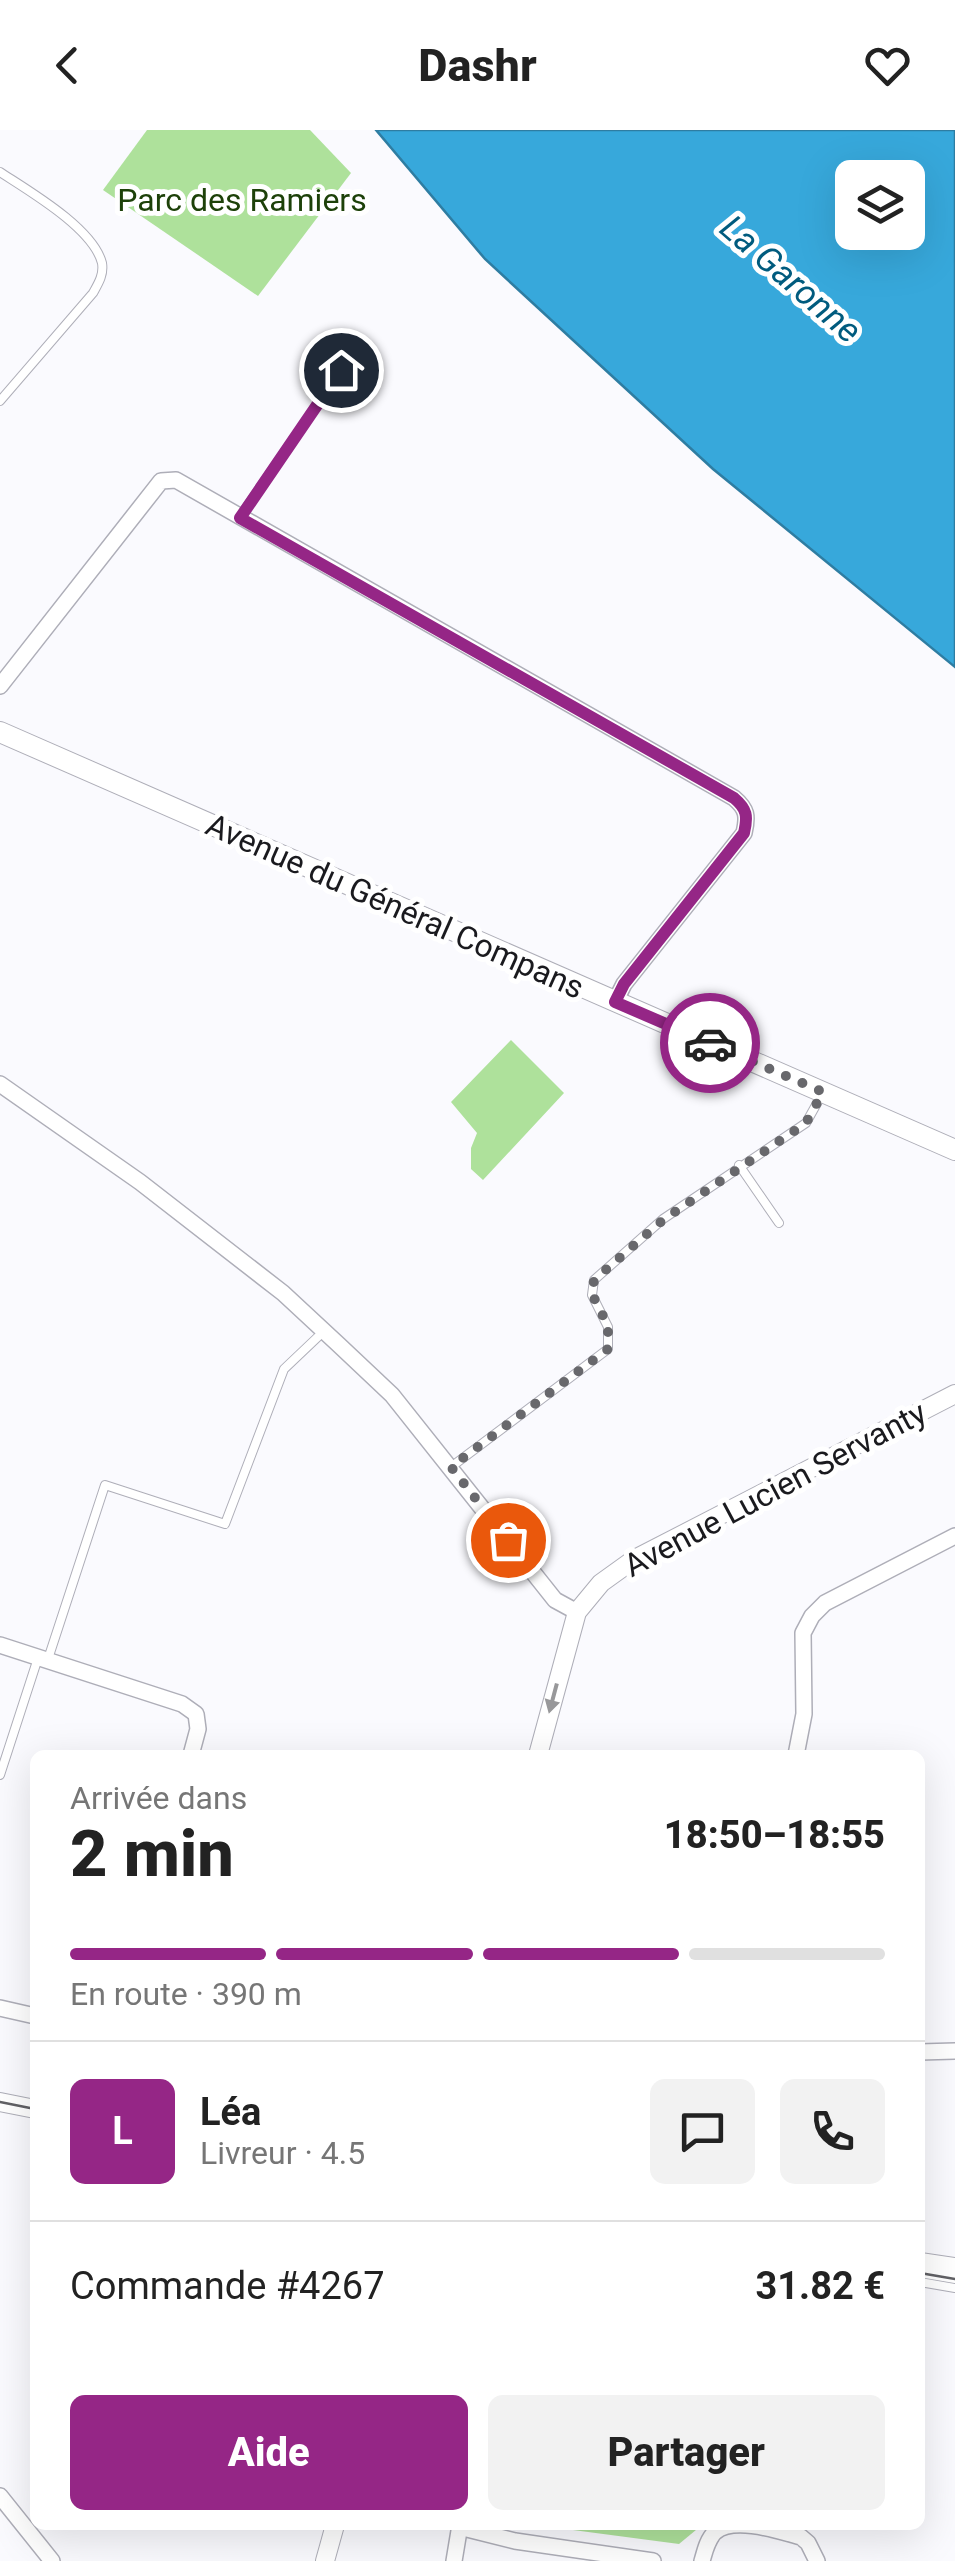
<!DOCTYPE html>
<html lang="fr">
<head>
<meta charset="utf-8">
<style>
  body { margin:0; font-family:Roboto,sans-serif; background:#f2f2f2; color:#222; height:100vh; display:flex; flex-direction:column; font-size:38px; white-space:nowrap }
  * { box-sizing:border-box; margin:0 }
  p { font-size:32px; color:#767676 }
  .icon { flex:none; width:55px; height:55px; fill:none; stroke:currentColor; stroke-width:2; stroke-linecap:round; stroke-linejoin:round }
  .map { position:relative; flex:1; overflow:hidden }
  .side { position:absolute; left:30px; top:1620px; width:895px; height:780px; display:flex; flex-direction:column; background:#fff; border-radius:15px; box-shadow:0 10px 40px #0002 }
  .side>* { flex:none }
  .tools { position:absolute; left:835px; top:30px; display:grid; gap:20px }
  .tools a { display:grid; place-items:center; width:90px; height:90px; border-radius:15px; background:#fff; box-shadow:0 10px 40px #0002; font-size:50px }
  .pin { position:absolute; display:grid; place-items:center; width:85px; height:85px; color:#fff; margin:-42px; border:5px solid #fff; border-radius:50%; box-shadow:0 2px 10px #0007 }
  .courier { position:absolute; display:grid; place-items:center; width:100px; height:100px; margin:-50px; border:8px solid #952686; border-radius:50%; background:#fff; color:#222; box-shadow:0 2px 12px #0007 }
  .head em { font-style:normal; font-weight:800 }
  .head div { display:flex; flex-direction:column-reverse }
  .head { display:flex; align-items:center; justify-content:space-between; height:170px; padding:0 40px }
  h1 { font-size:65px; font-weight:800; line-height:75px }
  .bar { display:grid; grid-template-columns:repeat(4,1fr); gap:15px 10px; align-content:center; height:120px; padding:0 40px }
  .bar i { height:12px; border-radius:8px; background:#e0e0e0 }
  .bar .selected { background:#952686 }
  .bar p { grid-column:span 4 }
  .line { display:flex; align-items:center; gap:25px; padding:0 40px; border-top:2px solid #e0e0e0 }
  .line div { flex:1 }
  .round { display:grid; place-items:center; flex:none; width:105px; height:105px; border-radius:15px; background:#f2f2f2 }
  .action { display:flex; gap:20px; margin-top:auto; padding:20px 40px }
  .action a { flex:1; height:115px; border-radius:15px; background:#952686; color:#fff; font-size:40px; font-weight:800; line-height:115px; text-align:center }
  .action a+a { background:#f2f2f2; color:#222 }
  header { display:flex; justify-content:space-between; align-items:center; height:130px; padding:0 40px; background:#fff; font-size:45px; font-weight:800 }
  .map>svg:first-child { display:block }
  .green { fill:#aee19b }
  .water { fill:#37a8db; stroke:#2e7da2; stroke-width:2.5; fill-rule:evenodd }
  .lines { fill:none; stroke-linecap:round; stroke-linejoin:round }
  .service-casing { stroke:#aeaeb8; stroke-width:10 }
  .minor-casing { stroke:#aeaeb8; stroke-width:18 }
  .tertiary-casing { stroke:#aeaeb8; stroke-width:20 }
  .secondary-casing { stroke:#aeaeb8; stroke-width:22 }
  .service { stroke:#fff; stroke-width:8 }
  .minor { stroke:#fff; stroke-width:15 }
  .tertiary { stroke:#fff; stroke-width:18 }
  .secondary { stroke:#fff; stroke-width:20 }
  .tram { stroke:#616165; stroke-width:2.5 }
  .oneway { fill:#98989a }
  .done { stroke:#68686c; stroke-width:10; stroke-dasharray:0 18 }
  .route { stroke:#952686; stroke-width:12 }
  .labels { text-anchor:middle; stroke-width:10; stroke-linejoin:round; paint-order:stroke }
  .park-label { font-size:32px; fill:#1d4109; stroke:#fff }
  .street-label { font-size:32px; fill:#1a1a1e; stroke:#fff }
  .water-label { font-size:35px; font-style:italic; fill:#005b7e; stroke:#fff }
</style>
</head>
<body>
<header><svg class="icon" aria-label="back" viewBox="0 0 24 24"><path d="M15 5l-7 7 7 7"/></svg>Dashr<svg class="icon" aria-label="heart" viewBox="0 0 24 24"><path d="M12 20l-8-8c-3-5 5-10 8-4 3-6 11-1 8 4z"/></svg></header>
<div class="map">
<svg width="955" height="2431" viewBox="0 0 955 2431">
  <rect width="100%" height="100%" fill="#fafafe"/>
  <g class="green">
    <polygon points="147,0 310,0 351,43 258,166 103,60"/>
    <polygon points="511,910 564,963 483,1050 471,1039 471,1018 477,1003 451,972"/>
    <polygon points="535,2395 702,2395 679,2414"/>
  </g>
  <path class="water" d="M 376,0 L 955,0 L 955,537 L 713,339 L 485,129 ZM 852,48 L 908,48 L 908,102 L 852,102 Z"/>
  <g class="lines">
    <g class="service-casing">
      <g id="service">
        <path d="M 0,42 C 29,61 93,98 102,133 C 104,145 98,154 93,163 L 0,271"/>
        <polyline points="239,388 341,240"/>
        <polyline points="739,1035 779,1093"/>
        <polyline points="451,1337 608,1219 608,1197 592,1165 594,1150 663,1089 806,993 821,966"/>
        <polyline points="48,1529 105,1355 225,1394 284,1239 324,1201"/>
        <polyline points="0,1645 38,1528"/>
        <polyline points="920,2143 955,2149"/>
        <polyline points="920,2152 955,2158"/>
      </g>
    </g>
    <g class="minor-casing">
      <g id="minor">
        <path d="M 0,556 L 161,351 L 176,350 L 734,668 C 747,679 748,686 744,703 L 624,854 L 615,872"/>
        <polyline points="0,954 140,1052 283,1163 339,1215 392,1265 555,1470 577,1482"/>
        <polyline points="0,1515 182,1574 196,1584 198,1599 191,1625"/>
        <polyline points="796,1625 804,1584 803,1503 812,1486 825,1473 955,1406"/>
        <polyline points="0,1878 35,1886"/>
        <polyline points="920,1922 955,1921"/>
        <polyline points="0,2366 52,2431"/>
        <polyline points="459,2397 515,2411 653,2431"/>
        <polyline points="454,2431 460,2395"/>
        <path d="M 702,2431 C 705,2421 707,2410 715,2402 C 734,2386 779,2401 801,2407 L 808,2413 L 817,2431"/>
      </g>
    </g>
    <g class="tertiary-casing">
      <g id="tertiary">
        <polyline points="538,1625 577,1482 601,1453 633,1430 955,1264"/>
        <polyline points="0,1972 35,1979"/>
        <polyline points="920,2132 955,2137"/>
        <polyline points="325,2431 335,2395"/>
      </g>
    </g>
    <g class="secondary-casing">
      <polyline id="secondary" points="0,602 955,1020"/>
    </g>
    <use href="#service" class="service"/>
    <use href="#minor" class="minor"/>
    <use href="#tertiary" class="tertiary"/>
    <use href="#secondary" class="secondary"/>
    <g class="tram">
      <polyline points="0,1972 35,1979"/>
      <polyline points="920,2143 955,2149"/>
    </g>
  </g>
  <defs><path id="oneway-solid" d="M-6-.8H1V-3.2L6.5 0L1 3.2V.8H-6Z" transform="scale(2.5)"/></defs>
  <use class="oneway" href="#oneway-solid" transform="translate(553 1568) rotate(105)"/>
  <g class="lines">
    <polyline class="done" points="508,1410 451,1337 608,1219 608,1196 592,1164 594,1150 663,1090 806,993 823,962 710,913"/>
    <path class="route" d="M 341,240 L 240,388 L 734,668 C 747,679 748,686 744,703 L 624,854 L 615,872 L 710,913"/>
  </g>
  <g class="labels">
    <g class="park-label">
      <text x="242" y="81">Parc des Ramiers</text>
    </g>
    <g class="street-label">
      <text transform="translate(395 776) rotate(24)" y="11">Avenue du Général Compans</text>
      <text transform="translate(775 1359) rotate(-28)" y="11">Avenue Lucien Servanty</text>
    </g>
    <g class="water-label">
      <text transform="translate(791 149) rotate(41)" y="12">La Garonne</text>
    </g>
  </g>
</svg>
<div class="tools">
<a><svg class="icon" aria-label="layers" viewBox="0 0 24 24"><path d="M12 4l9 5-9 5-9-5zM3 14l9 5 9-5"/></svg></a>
</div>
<div class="pin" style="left:508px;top:1410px;background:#ea580c"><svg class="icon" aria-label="bag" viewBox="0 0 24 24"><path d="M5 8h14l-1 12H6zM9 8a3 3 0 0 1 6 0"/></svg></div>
<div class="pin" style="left:341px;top:240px;background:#1f2937"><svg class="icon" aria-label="home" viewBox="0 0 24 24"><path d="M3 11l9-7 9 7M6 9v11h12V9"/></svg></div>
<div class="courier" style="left:710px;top:913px"><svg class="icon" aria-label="car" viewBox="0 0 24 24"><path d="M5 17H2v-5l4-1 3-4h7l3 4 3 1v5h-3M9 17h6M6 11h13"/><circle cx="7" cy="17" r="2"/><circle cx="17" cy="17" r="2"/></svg></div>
<section class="side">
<div class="head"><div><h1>2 min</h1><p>Arrivée dans</p></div><em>18:50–18:55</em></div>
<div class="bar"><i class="selected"></i><i class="selected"></i><i class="selected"></i><i></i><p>En route · 390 m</p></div>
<div class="line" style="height:180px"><b class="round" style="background:#952686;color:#fff">L</b><div><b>Léa</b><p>Livreur · 4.5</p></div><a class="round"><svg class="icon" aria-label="chat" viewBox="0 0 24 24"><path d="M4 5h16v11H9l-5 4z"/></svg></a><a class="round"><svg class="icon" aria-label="phone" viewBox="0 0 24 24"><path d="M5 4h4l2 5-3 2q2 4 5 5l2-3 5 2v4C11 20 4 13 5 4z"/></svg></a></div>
<div class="line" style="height:130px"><div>Commande #4267</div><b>31.82 €</b></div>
<div class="action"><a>Aide</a><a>Partager</a></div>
</section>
</div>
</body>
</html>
